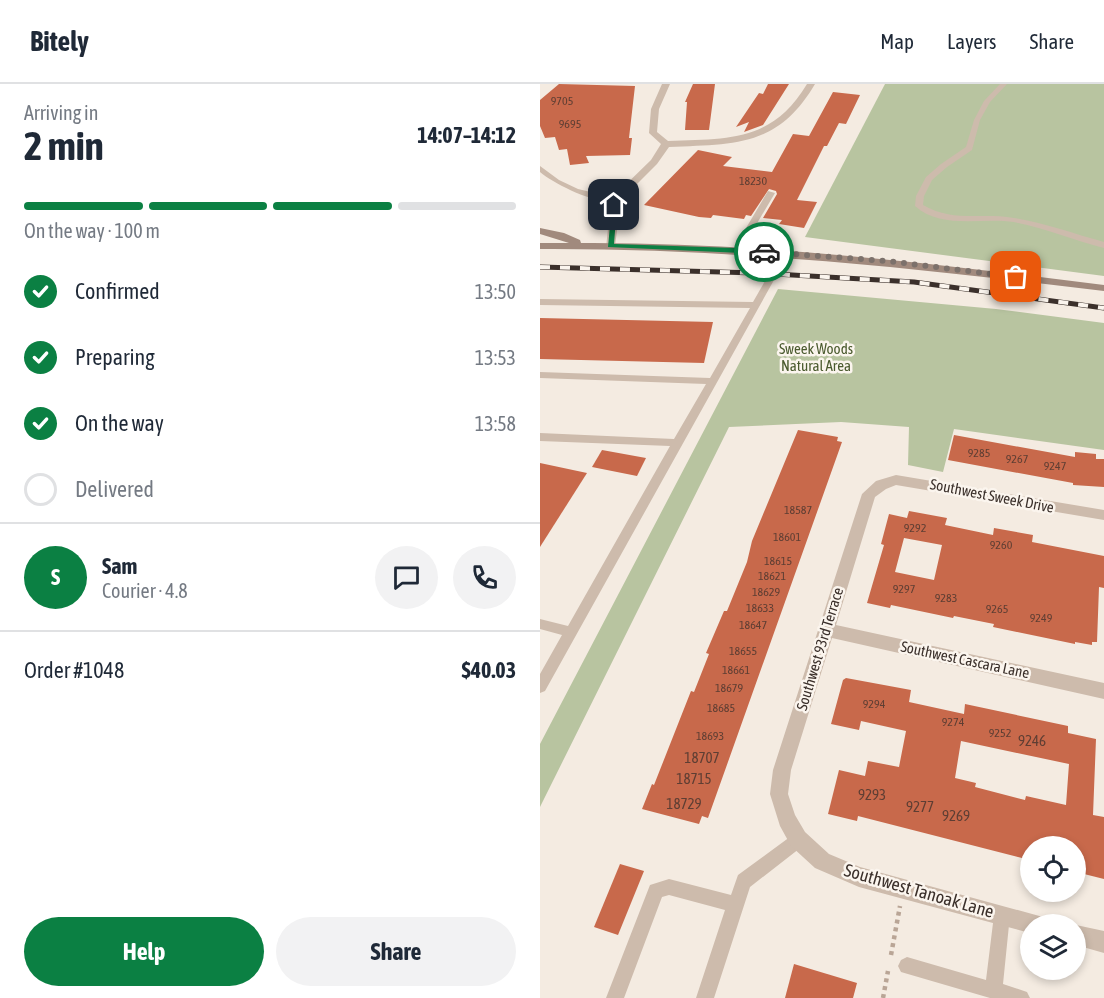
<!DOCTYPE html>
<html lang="en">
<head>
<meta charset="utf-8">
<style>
  body { margin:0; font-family:"Asap Condensed",sans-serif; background:#f2f2f3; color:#1f2937; height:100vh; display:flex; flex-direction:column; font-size:22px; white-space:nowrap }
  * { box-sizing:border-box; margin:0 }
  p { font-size:20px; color:#747a83 }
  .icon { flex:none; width:33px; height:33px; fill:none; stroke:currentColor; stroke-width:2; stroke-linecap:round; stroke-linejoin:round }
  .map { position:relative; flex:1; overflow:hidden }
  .sheet { display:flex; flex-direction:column; background:#fff; width:540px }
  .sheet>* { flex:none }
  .buttons { position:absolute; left:480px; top:752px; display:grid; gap:12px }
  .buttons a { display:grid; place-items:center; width:66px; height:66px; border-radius:50%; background:#fff; box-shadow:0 3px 9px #0003; font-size:30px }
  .pin { position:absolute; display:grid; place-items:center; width:51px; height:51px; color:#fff; margin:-26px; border-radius:12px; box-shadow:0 3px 9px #0006 }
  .courier { position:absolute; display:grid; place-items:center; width:60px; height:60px; margin:-30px; border:4px solid #0b8043; border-radius:50%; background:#fff; color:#222; box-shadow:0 2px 8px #0007 }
  .head em { font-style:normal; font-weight:700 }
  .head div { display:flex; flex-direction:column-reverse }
  .head { display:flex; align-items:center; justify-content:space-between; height:102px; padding:0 24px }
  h1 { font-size:39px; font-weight:700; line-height:45px }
  .bar { display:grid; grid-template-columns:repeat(4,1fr); gap:9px 6px; align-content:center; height:72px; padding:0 24px }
  .bar i { height:8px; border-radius:4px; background:#e0e1e3 }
  .bar .on { background:#0b8043 }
  .bar p { grid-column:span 4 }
  .line { display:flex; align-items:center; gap:15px; padding:0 24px; border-top:2px solid #e0e1e3 }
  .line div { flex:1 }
  .round { display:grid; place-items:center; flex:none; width:63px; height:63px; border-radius:32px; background:#f2f2f3 }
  ol { padding:0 24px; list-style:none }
  li { display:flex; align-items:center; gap:18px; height:66px }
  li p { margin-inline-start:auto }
  li .icon { padding:6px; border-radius:50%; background:#0b8043; color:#fff; stroke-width:4 }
  li:last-child { color:#747a83 }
  li i { width:33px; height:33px; border:3px solid #e0e1e3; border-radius:50% }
  .primary-button { display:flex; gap:12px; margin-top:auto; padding:12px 24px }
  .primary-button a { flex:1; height:69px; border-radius:36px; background:#0b8043; color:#fff; font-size:24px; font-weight:700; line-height:69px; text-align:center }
  .primary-button a+a { background:#f2f2f3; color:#1f2937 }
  header { display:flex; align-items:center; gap:36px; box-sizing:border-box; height:84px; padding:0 30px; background:#fff; border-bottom:2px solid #e0e1e3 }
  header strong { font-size:28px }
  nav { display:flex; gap:33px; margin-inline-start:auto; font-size:21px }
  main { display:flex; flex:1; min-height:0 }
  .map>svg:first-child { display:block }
  .green { fill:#b8c4a0 }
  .building { fill:#c8694b; fill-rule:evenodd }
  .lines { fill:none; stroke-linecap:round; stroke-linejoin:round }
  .path { stroke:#b9a596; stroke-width:4.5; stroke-dasharray:4 4; stroke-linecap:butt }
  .service { fill:#cdbbac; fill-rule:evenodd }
  .minor { fill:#cdbbac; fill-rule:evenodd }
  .secondary { fill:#a18a7d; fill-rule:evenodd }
  .rail-casing { stroke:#3b302b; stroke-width:5 }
  .rail { stroke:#fbf5ee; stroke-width:4; stroke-dasharray:10; stroke-linecap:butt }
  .route { fill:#0b8043 }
  .done { stroke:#7c716b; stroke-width:6; stroke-dasharray:0 10.8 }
  .labels { text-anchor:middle; stroke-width:5; stroke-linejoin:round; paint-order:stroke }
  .number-label { font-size:12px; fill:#5e3e33 }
  .park-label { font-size:15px; fill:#4a5a2e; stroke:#fbf5ee }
  .street-label { font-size:15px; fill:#3b302b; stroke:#fbf5ee }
  .near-number-label { font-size:15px; fill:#5e3e33 }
  .near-street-label { font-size:18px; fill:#3b302b; stroke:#fbf5ee }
</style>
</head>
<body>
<header>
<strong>Bitely</strong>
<nav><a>Map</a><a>Layers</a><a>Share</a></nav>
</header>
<main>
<section class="sheet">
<div class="head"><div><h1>2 min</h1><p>Arriving in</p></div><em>14:07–14:12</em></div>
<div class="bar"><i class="on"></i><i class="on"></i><i class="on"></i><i></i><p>On the way · 100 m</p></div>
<ol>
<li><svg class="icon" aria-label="check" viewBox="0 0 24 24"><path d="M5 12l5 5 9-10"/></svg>Confirmed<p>13:50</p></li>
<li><svg class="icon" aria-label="check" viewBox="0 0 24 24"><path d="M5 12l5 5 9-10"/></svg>Preparing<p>13:53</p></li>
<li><svg class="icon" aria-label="check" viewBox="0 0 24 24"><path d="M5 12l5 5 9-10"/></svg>On the way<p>13:58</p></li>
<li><i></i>Delivered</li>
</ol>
<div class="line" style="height:108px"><b class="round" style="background:#0b8043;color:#fff">S</b><div><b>Sam</b><p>Courier · 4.8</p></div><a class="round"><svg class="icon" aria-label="chat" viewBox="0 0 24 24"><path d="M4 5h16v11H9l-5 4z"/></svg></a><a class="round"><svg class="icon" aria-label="phone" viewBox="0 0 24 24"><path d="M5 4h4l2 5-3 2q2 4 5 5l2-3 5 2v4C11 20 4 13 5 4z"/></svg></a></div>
<div class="line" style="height:78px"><div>Order #1048</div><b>$40.03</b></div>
<div class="primary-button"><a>Help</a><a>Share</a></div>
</section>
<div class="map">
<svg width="564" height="914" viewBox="0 0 564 914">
  <rect width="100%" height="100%" fill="#f4ebe1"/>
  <g class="green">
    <polygon points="345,0 564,0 564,192 265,153"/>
    <polygon points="238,205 456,225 564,239 564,366 414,345 403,388 368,381 369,343 301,338 189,343 0,723 0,660"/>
  </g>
  <g class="building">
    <polygon points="19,0 95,2 89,54 92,54 90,71 46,72 49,79 30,81 27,65 19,66 15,53 5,54 0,42 0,16"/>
    <polygon points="153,0 175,0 169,46 145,46 147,18 145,18"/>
    <polygon points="228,0 249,0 223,41 204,48 209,38 196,43 219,9 223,10"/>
    <polygon points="293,8 320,11 306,40 299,39 287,62 284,62 257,116 277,118 264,144 239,140 242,136 223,134 237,110 236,107 229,105 211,132 206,131 204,135 173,131 171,134 159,133 104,121 158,66 192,73 183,82 232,88 253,50 269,52"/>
    <polygon points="0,234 173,238 164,279 0,275"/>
    <polygon points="258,346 298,353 297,357 302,358 168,734 162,732 159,740 102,725 112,700 114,701 151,607 154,608 169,570 166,569 184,527 187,527 207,478 212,457"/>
    <polygon points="414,351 535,373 535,368 556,370 556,375 564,375 564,403 533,401 533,399 408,376"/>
    <polygon points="62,366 106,374 97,392 52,383"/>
    <polygon points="0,379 47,389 0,463"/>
    <path d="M 369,427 L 407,434 L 405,441 L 453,451 L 454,444 L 493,451 L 492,458 L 564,472 L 564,504 L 559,503 L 557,558 L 552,558 L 552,561 L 535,558 L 535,560 L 453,543 L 454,540 L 414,532 L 413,534 L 351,521 L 350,524 L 327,519 L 344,461 L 341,460 L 349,430 L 367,434 ZM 364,454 L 402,461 L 394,496 L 355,488 Z"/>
    <path d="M 306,594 L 371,606 L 369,618 L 424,630 L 425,620 L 528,642 L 528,649 L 556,655 L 553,731 L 564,733 L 564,795 L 536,788 L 536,762 L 490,762 L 490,776 L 318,732 L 317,737 L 288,730 L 299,686 L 325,692 L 328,677 L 359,683 L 366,647 L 321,637 L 319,646 L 291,640 L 303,596 ZM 421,657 L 529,680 L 526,721 L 486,712 L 485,716 L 435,703 L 436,699 L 415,694 Z"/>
    <polygon points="80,780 104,787 78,851 54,843"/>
    <polygon points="254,880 317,899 313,914 245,914"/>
  </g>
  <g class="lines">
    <g class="path">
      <polyline points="351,871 360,822"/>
      <polyline points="343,914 348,887"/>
    </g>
    <g class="service">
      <path d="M 460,0 L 467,0 L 450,18 L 440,36 L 432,66 L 407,83 L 392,96 L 384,112 L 383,121 C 414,139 441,128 474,134 C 505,139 534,150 564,158 L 564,164 C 534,156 505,144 474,138 C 441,133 402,146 375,122 L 376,112 L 386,93 L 401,80 L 426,63 L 434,36 L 444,17 Z"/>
      <path d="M 0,82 L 19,96 L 38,105 L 80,115 C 63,125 14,100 0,88 Z"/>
      <polygon points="228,107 235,109 200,168 194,168 193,166"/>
      <polygon points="242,167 249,169 5,607 0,609 0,590 22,551 0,545 0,535 28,542 130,362 0,357 0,349 134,355 166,300 0,294 0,288 170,294 210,224 0,221 0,215 213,218"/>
      <polygon points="258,747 264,749 266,755 264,761 210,803 174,914 156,914 185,826 129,811 122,813 84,914 66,914 110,801 129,795 191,811 198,791"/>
      <polygon points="462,823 468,825 470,831 463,900 487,908 490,914 450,914 361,888 358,882 361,876 367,873 446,896 454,831 456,825"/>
    </g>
    <g class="minor">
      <path d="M 122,0 L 130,0 L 119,25 L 117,48 L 128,57 C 189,55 232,58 267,0 L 275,0 C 238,63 195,60 129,63 L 117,80 L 81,116 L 75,162 L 66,164 L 71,115 L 111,76 L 121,60 L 109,49 L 111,25 Z"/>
      <polygon points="356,391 564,426 564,436 356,401 346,405 335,413 296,541 564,599 564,615 292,554 251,686 248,710 255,731 265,748 289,770 320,783 503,833 506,840 490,840 490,849 319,803 275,784 251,762 240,742 230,710 233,686 322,410 336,397"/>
      <polygon points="536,841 564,847 564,869 536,861"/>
    </g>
    <path class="secondary" d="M 0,144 L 24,149 L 40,156 L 41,159 C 216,158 390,179 564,201 L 564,207 C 376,184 189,164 0,165 L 0,159 L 29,159 L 0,150 Z"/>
    <g class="rail-casing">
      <polyline id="rail" points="0,183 217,189 374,198 564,224"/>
    </g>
    <use href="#rail" class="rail"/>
  </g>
  <polygon class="route" points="72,119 77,121 74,160 224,165 227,168 224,170 68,163"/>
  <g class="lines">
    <polyline class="done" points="224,168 347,177 476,193"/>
  </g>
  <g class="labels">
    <g class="number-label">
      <text x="22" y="21">9705</text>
      <text x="30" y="44">9695</text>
      <text x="213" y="101">18230</text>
      <text x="439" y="373">9285</text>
      <text x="477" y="379">9267</text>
      <text x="515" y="386">9247</text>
      <text x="258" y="430">18587</text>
      <text x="375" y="448">9292</text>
      <text x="247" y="457">18601</text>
      <text x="461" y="465">9260</text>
      <text x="238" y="481">18615</text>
      <text x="232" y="496">18621</text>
      <text x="364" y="509">9297</text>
      <text x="226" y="512">18629</text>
      <text x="406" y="518">9283</text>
      <text x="220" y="528">18633</text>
      <text x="457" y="529">9265</text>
      <text x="501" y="538">9249</text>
      <text x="213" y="545">18647</text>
      <text x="203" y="571">18655</text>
      <text x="196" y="590">18661</text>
      <text x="189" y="608">18679</text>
      <text x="334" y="624">9294</text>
      <text x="181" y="628">18685</text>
      <text x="413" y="642">9274</text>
      <text x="460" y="653">9252</text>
      <text x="170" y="656">18693</text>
    </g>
    <g class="park-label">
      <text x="276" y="270">Sweek Woods<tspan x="276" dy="17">Natural Area</tspan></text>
    </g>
    <g class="street-label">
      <text transform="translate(452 412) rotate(11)" y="5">Southwest Sweek Drive</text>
      <text transform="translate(280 565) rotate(-73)" y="5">Southwest 93rd Terrace</text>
      <text transform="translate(425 576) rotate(12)" y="5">Southwest Cascara Lane</text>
    </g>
    <g class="near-number-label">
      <text x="492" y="662">9246</text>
      <text x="162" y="679">18707</text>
      <text x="154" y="700">18715</text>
      <text x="332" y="716">9293</text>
      <text x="144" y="725">18729</text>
      <text x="380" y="728">9277</text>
      <text x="416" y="737">9269</text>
    </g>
    <g class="near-street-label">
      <text transform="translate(379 807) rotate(16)" y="6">Southwest Tanoak Lane</text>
    </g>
  </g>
</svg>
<div class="buttons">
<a><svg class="icon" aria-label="locate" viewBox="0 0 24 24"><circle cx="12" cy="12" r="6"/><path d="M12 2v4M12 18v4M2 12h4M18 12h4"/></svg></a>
<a><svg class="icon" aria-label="layers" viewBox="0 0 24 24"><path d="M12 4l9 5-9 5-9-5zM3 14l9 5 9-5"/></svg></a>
</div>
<div class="pin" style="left:476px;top:193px;background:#ea580c"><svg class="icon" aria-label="bag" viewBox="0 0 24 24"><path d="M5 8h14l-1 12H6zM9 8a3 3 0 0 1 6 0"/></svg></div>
<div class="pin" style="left:74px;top:121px;background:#1f2937"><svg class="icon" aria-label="home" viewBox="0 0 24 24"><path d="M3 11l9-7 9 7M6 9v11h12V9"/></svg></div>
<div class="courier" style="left:224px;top:168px"><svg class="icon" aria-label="car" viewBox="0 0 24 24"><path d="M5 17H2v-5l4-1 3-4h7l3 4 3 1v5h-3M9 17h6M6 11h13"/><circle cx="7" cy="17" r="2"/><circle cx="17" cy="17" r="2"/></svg></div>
</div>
</main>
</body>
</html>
